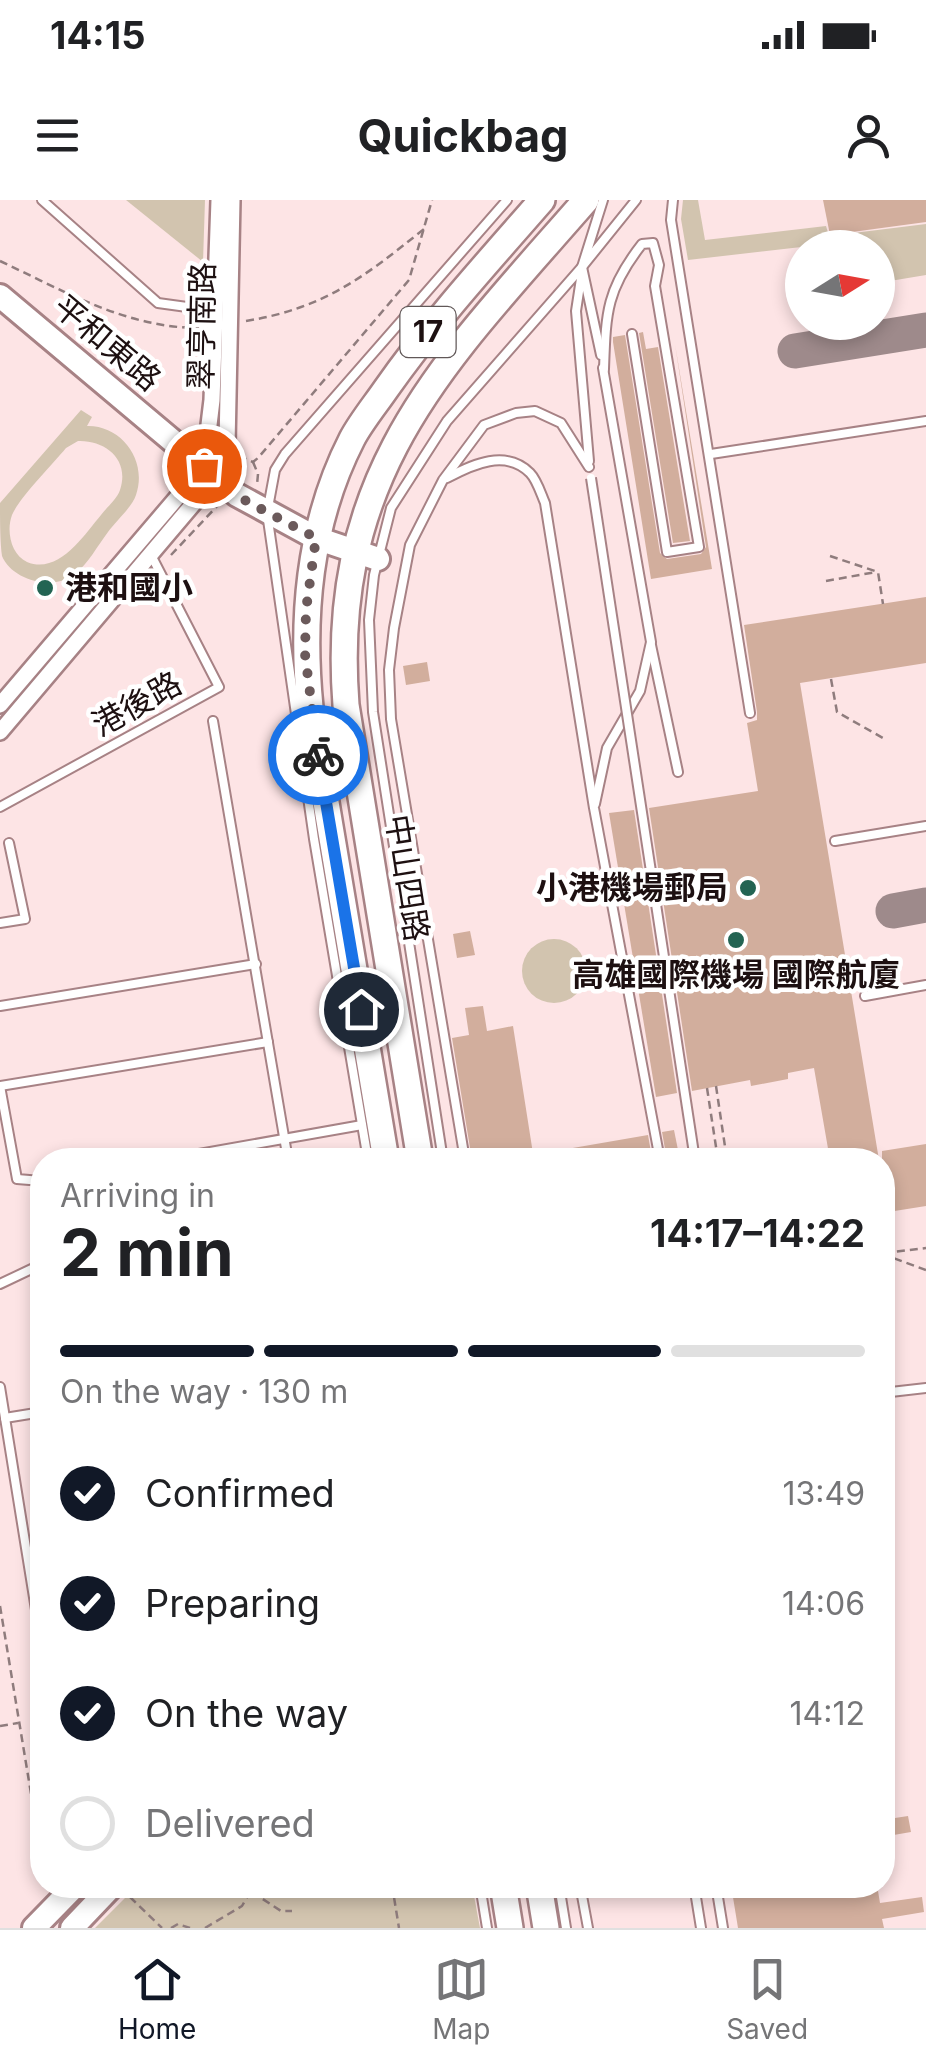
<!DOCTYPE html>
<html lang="en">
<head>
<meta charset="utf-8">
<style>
  body { margin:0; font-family:Inter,"Noto Sans TC",sans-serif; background:#f6f6f6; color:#202124; height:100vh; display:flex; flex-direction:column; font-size:38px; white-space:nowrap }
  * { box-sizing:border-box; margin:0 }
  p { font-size:32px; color:#757577 }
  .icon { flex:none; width:55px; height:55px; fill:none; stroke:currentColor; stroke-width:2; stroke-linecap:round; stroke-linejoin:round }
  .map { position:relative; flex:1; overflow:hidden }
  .panel { position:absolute; left:30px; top:948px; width:865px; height:750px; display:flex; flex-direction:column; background:#fff; border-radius:40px; box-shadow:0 5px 15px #0003 }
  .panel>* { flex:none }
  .needle { width:65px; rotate:79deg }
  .controls { position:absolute; left:785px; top:30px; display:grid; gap:20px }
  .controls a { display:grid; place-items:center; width:110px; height:110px; border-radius:50%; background:#fff; box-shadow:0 5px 15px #0003; font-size:50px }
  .pin { position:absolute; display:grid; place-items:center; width:85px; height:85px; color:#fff; margin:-42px; border:5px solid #fff; border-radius:50%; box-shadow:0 2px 10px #0007 }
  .courier { position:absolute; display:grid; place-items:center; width:100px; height:100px; margin:-50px; border:8px solid #1a73e8; border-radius:50%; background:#fff; color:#222; box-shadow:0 2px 12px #0007 }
  .summary em { font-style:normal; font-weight:700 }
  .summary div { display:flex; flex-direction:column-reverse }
  .summary { display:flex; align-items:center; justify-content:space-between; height:170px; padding:0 30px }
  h1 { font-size:65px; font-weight:700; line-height:75px }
  .bar { display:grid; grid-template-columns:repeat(4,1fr); gap:15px 10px; align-content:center; height:120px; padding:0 30px }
  .bar i { height:12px; border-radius:8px; background:#e0e0e0 }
  .bar .current { background:#111827 }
  .bar p { grid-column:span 4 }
  ol { padding:0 30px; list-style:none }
  li { display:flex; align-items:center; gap:30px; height:110px }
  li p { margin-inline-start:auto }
  li .icon { padding:10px; border-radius:50%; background:#111827; color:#fff; stroke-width:4 }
  li:last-child { color:#757577 }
  li i { width:55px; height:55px; border:5px solid #e0e0e0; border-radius:50% }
  .status { display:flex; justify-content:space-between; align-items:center; height:70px; padding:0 50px; background:#fff; direction:ltr }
  .status svg { height:28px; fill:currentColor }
  header { display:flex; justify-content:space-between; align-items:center; height:130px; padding:0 30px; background:#fff; font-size:45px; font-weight:700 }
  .dock { display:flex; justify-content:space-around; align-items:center; height:140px; border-top:2px solid #e0e0e0; background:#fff; font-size:28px; color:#757577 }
  .dock a { display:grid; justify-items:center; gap:5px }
  .dock .current { color:#111827 }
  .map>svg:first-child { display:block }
  .green { fill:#d2c4af; fill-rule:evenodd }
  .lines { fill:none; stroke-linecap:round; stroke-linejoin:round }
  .taxiway { stroke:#9e8a8b; stroke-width:35 }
  .building { fill:#d2ae9d }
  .lane-casing { stroke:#a78285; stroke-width:12 }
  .street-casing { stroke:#a78285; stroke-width:20 }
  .secondary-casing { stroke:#a78285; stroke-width:28 }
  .primary-casing { stroke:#a78285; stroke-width:30 }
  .path { stroke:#8f7c7d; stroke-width:2.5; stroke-dasharray:8 5; stroke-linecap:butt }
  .lane { stroke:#fff; stroke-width:8 }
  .street { stroke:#fff; stroke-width:15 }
  .secondary { stroke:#fff; stroke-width:22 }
  .primary { stroke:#fff; stroke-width:25 }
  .lane-bridge-casing { stroke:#a78285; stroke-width:12; stroke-linecap:butt }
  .lane-bridge { stroke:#fff; stroke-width:8 }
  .done { stroke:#6b5a5b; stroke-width:10; stroke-dasharray:0 18 }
  .route { stroke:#1a73e8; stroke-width:12 }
  .poi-dot { fill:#236453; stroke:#fff; stroke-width:4 }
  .labels { text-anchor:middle; stroke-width:9; stroke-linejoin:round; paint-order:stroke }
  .shield { fill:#fff; stroke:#615858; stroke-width:2.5 }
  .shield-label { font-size:30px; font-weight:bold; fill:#1d1011 }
  .street-label { font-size:32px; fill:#1d1011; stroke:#fff }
  .poi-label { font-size:32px; font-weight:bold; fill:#1d1011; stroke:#fff; text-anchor:start }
</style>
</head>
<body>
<div class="status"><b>14:15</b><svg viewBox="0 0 49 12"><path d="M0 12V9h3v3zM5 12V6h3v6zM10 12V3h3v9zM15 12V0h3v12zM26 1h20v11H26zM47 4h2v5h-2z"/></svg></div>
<header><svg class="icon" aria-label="menu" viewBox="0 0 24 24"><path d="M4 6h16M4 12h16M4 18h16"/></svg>Quickbag<svg class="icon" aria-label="person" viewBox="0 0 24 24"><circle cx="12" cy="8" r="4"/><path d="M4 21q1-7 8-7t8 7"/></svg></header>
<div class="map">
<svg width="926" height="1728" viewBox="0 0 926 1728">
  <rect width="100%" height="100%" fill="#fde4e5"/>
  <g class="green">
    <polygon points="126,0 205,0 203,62"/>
    <polygon points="683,0 698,0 705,40 826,26 829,36 926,24 926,75 878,83 878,48 847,47 845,42 688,60 681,19"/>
    <path d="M 81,210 L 92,217 L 87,226 C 121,225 148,260 136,295 C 132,307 116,321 108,332 C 98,345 88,364 75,374 C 55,391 12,381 2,356 C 0,342 0,319 0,303 ZM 78,241 C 106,240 130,260 120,290 C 117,299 107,307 101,315 C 84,335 59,375 27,362 C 11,355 6,331 12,315 C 19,298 53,264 66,248 Z"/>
    <circle cx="554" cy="771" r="32"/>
    <polygon points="138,1685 472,1685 480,1728 95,1728"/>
  </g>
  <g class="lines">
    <g class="taxiway">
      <polyline points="795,151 926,130"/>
      <polyline points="893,711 926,705"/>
    </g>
  </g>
  <g class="building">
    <polygon points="823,0 926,0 926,22 830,35"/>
    <polygon points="643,132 646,149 658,147 690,341 673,343 639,133"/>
    <polygon points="625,135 660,353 667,359 701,354 706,347 675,144 712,369 651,379 613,142 613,137"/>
    <polygon points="926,397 926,463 800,483 879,960 830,960 814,868 788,873 788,879 751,886 750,880 692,891 649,608 758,591 747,523 757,520 757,512 744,425"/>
    <polygon points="427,462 430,481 406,485 403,466"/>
    <polygon points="634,610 677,893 656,897 609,613"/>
    <polygon points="470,731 475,755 457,758 453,734"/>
    <polygon points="483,806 487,831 513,826 534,960 472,960 452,838 469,835 465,808"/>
    <polygon points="674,930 680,960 667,960 662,932"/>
    <polygon points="648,935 652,958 538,960 538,954"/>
    <polygon points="926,944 926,1006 882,1013 882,951"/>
    <polygon points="908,1616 911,1632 882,1637 882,1620"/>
    <polygon points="731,1685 877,1685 880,1703 922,1697 924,1712 882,1719 884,1728 738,1728"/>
  </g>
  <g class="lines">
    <g class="lane-casing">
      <g id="lane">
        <polyline points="42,0 158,103 216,111"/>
        <polyline points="673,0 671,20 750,513"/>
        <polyline points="582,72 576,111 589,261"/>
        <polyline points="601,155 582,67 603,0"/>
        <path d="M 604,169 C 606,113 606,90 642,44 L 653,43 L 659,65 L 655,86 L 699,347 L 667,352 L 632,134"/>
        <polyline points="711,254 926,221"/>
        <path d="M 447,278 C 473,264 506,249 530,273 C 537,280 541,294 545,303 L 594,608 L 660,960"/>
        <polyline points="651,445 678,572"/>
        <polyline points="213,521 288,960"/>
        <polyline points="595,604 607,548 640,491 651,442 603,168"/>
        <polyline points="0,607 219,487 151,355"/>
        <polyline points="835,641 926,626"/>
        <polyline points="0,723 25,719 9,643"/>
        <polyline points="865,796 926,785"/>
        <polyline points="0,806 256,764"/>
        <polyline points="0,886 268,842"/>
        <polyline points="0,886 17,979 42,981"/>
        <polyline points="820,957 820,960"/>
        <polyline points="165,960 362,925"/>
        <polyline points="368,960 314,639 267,313 275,270 285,254 507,0"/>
        <polyline points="443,960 373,512 369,420 374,375 391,308 447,221 582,67 636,0"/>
        <polyline points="465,960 391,519 389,470 394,428 410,345 443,280 484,225 516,213 535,211 561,223 589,267"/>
        <polyline points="0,1084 42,1064"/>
        <polyline points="0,1187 42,1447"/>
        <polyline points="882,1193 926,1188"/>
        <polyline points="5,1218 42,1212"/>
        <polyline points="480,1685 487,1728"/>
        <polyline points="559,1685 566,1728"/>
        <polyline points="580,1685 588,1728"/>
        <polyline points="694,1685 701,1728"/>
        <polyline points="716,1685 723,1728"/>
      </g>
    </g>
    <g class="street-casing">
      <g id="street">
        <polyline points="0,505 204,266 212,200 219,0"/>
        <polyline points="0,532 216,277 227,245 232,0"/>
      </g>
    </g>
    <g class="secondary-casing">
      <g id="secondary">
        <polyline points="0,96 237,295 316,338 378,359"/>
        <polyline points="34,1728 76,1685"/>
        <polyline points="72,1728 113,1685"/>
      </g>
    </g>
    <g class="primary-casing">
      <g id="primary">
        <path d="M 386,960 L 310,507 C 301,416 309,323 352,239 C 361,222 375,205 386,189 C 433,122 488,62 542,0"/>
        <path d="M 420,960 L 346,505 C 328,271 444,163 586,0"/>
        <polyline points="503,1685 510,1728"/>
        <polyline points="539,1685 546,1728"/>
      </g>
    </g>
    <g class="path">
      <path d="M 0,61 C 64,91 127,128 199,128"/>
      <path d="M 246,121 C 325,108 364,77 424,29"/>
      <polyline points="239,256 253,262 258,258 409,80 432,0"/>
      <polyline points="253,262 258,274 257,285"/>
      <polyline points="171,355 220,303"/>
      <polyline points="830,356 878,372 883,404"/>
      <polyline points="826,381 876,372"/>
      <polyline points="831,479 837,512 883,538"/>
      <polyline points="716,886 727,960"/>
      <polyline points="707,888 718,960"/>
      <polyline points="884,1053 926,1048"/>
      <polyline points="882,1054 926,1070"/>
      <polyline points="0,1406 42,1660"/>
      <polyline points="0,1526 18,1523"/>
      <polyline points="392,1685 399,1728"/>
      <polyline points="252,1692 281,1711 292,1711"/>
      <polyline points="130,1697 162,1728"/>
      <polyline points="171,1728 178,1724 190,1728"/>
      <polyline points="205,1728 242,1706 254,1685"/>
    </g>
    <use href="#lane" class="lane"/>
    <use href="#street" class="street"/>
    <use href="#secondary" class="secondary"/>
    <use href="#primary" class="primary"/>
    <g class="lane-bridge-casing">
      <polyline id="lane-bridge" points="591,278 695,960"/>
    </g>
    <use href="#lane-bridge" class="lane-bridge"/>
  </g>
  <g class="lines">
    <polyline class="done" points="204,266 246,301 316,338 306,410 305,454 318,555"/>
    <polyline class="route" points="318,555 361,809"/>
  </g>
  <g class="poi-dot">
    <circle cx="45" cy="388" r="10"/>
    <circle cx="748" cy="688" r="10"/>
    <circle cx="736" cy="740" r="10"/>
  </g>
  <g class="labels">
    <rect class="shield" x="400.5" y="107" width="55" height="50" rx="8"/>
    <g class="shield-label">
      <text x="428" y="142">17</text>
    </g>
    <g class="street-label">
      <text transform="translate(202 126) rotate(-89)" y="11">翠亨南路</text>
      <text transform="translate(107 143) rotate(40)" y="11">平和東路</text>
      <text transform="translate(137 504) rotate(-29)" y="11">港後路</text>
      <text transform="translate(407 678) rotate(81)" y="11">中山四路</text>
    </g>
    <g class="poi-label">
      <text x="65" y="399">港和國小</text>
      <text x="728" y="699" text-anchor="end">小港機場郵局</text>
      <text x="736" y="786" text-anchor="middle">高雄國際機場 國際航廈</text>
    </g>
  </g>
</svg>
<div class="controls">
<a><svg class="needle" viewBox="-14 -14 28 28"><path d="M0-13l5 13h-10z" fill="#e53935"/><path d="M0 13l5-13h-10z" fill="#757577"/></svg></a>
</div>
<div class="pin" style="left:204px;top:266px;background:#ea580c"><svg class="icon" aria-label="bag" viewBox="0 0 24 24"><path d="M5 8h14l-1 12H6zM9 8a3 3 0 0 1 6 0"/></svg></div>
<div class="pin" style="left:361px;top:809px;background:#1f2937"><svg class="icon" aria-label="home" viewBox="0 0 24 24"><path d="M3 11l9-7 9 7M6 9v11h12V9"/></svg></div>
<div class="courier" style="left:318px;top:555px"><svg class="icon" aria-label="bike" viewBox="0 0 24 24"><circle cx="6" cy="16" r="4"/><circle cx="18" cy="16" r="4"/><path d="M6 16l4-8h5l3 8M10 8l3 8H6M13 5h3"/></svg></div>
<section class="panel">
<div class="summary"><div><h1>2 min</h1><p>Arriving in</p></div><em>14:17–14:22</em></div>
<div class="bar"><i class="current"></i><i class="current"></i><i class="current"></i><i></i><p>On the way · 130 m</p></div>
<ol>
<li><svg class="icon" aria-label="check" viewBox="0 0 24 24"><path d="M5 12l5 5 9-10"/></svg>Confirmed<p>13:49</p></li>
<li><svg class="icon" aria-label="check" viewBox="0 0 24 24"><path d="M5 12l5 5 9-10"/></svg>Preparing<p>14:06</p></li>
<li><svg class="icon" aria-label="check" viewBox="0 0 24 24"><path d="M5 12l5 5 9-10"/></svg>On the way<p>14:12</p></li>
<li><i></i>Delivered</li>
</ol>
</section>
</div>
<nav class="dock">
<a class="current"><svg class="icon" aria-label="home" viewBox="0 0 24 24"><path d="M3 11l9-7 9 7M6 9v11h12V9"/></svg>Home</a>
<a><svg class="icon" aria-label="map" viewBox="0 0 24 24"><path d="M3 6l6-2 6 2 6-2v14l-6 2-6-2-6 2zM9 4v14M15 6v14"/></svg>Map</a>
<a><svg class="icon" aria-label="saved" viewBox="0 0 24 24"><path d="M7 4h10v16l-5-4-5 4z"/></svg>Saved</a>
</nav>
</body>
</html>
